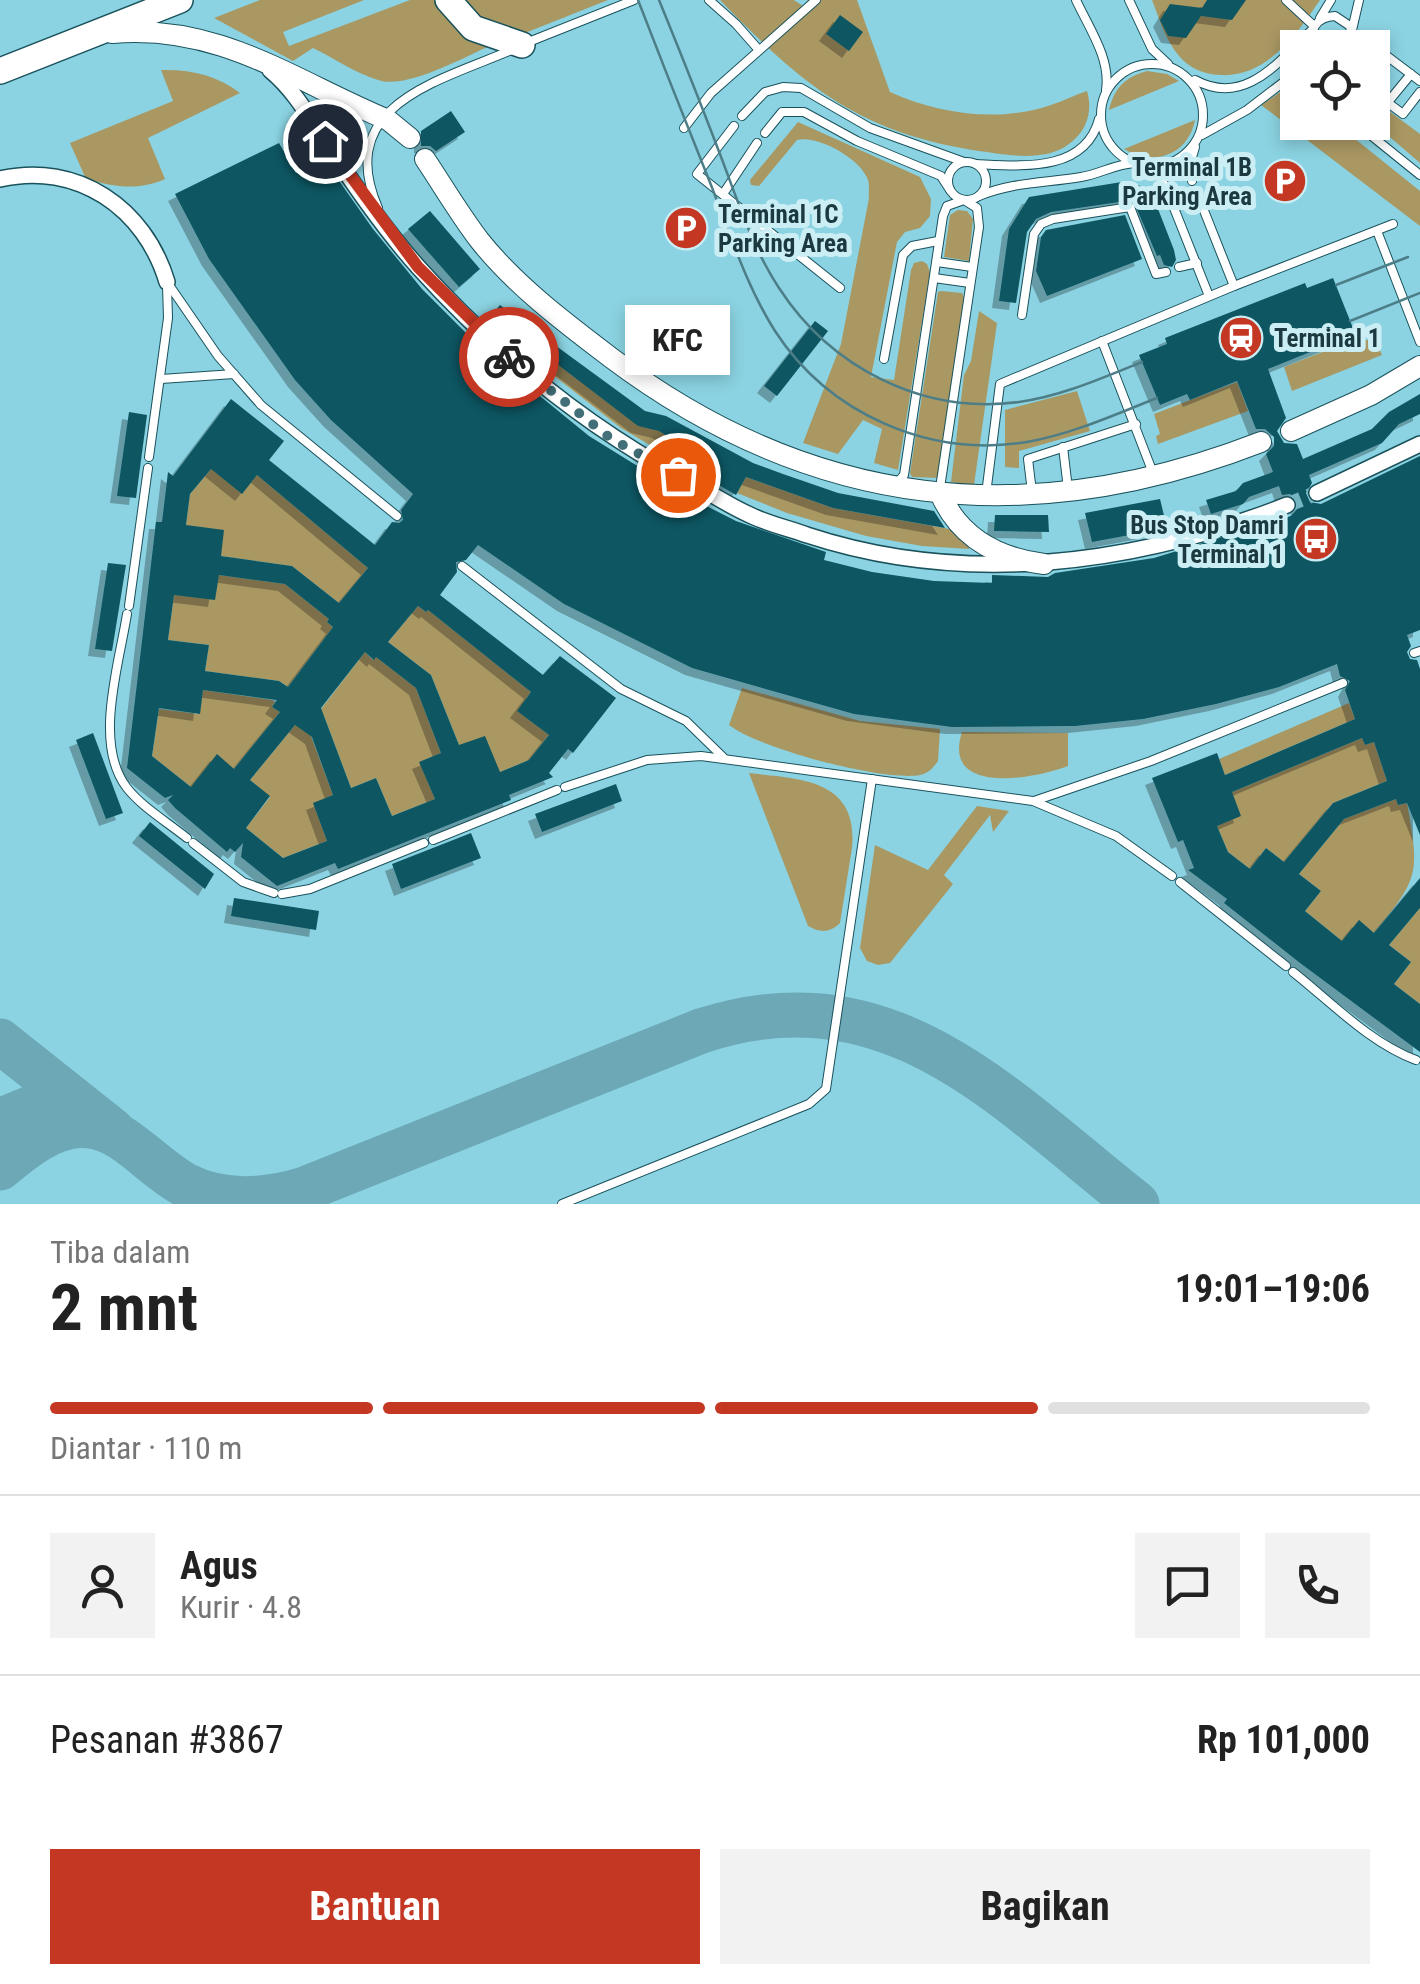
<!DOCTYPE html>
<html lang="id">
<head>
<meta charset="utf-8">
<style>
  body { margin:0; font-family:"Roboto Condensed",sans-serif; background:#f2f2f2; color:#222; height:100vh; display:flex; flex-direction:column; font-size:38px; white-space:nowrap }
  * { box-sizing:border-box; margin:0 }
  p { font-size:32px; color:#767676 }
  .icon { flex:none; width:55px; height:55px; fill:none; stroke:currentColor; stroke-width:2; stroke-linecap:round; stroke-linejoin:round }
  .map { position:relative; height:1204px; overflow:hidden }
  .drawer { display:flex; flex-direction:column; background:#fff; flex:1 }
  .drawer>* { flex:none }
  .controls { position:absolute; left:1280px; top:30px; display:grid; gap:20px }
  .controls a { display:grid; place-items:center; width:110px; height:110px; border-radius:0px; background:#fff; box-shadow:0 5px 15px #0003; font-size:50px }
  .pin { position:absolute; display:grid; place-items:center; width:85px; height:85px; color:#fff; margin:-42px; border:5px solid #fff; border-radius:50%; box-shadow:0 2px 10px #0007 }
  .courier { position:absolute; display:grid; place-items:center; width:100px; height:100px; margin:-50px; border:8px solid #c43823; border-radius:50%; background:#fff; color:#222; box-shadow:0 2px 12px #0007 }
  .bubble { position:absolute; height:70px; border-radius:0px; background:#fff; box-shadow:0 5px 15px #0003; font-size:32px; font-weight:700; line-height:70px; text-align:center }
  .overview em { font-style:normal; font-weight:700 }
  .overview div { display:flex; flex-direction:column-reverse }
  .overview { display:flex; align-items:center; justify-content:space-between; height:170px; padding:0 50px }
  h1 { font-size:65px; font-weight:700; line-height:75px }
  .bar { display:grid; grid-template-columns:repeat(4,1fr); gap:15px 10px; align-content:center; height:120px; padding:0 50px }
  .bar i { height:12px; border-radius:8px; background:#e0e0e0 }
  .bar .on { background:#c43823 }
  .bar p { grid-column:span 4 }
  .line { display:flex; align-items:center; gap:25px; padding:0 50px; border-top:2px solid #e0e0e0 }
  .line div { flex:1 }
  .round { display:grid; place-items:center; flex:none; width:105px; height:105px; border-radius:0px; background:#f2f2f2 }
  .button { display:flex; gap:20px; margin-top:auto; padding:20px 50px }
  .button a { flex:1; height:115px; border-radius:0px; background:#c43823; color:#fff; font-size:40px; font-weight:700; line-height:115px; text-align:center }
  .button a+a { background:#f2f2f2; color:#222 }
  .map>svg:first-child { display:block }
  .green { fill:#aa9863 }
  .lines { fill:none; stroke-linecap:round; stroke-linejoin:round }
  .taxiway { stroke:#6ca8b5; stroke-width:45 }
  .building { fill:#0c5662; fill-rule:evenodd; filter:url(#shadow) }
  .minor-tunnel { stroke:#75b4c1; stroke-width:15; stroke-dasharray:15 8; stroke-linecap:butt }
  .service-casing { stroke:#1a525c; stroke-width:10 }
  .minor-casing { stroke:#1a525c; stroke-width:18 }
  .tertiary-casing { stroke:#1a525c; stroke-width:22 }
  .primary-casing { stroke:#1a525c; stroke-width:28 }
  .service { stroke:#fff; stroke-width:8 }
  .minor { stroke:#fff; stroke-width:15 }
  .tertiary { stroke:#fff; stroke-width:20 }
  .primary { stroke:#fff; stroke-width:25 }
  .tram { stroke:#4d7e88; stroke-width:2.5 }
  .done { stroke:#426f78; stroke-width:10; stroke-dasharray:0 18 }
  .route { stroke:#c43823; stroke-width:12 }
  .labels { text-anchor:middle; stroke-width:10; stroke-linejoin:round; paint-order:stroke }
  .poi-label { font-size:25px; font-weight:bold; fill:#1b393f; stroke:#cbeef5; text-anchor:end }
</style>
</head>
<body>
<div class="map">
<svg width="1420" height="1204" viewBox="0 0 1420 1204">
  <defs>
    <filter id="shadow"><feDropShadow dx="-7" dy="7" stdDeviation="0" flood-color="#0004"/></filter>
  </defs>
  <rect width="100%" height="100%" fill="#8bd3e2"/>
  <g class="green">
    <path d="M 260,0 L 364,0 L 283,32 L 289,46 L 410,0 L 438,0 L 492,45 C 464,57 406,90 378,80 C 355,73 334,58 313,48 L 293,61 L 214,18 Z"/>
    <polygon points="466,0 608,0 520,35 476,19"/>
    <path d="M 720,0 L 794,0 L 803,6 L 808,0 L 857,0 L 890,92 C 939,114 998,123 1051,105 C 1063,101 1075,95 1087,91 C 1093,111 1087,131 1069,144 C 1047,161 1012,156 987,152 C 862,135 805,88 720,0 Z"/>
    <path d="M 1152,0 L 1320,0 C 1297,34 1266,78 1220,75 C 1204,74 1190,69 1179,56 C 1166,41 1159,18 1152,0 Z"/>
    <path d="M 161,70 C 190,69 217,75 240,93 L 148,138 L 165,179 C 138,191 114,187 86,179 L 70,143 L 173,101 Z"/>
    <path d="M 1147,71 L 1167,74 L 1179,81 L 1109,110 C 1114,88 1125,77 1147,71 Z"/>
    <polygon points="1297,81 1298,122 1346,123 1349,134 1420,191 1420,226 1261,105"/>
    <polygon points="1389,111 1420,134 1420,163 1377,126 1381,114"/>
    <path d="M 1195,120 C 1188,155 1154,167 1124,149 Z"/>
    <path d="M 798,122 L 920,177 L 931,199 L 930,216 L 920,228 L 905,232 L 897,242 L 871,377 L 894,380 L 911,270 L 914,263 L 922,261 L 927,264 L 930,272 L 898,470 L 874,463 L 882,429 L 863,420 L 838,454 L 803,443 L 841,344 L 869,198 C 868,192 870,186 868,180 C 861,159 818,135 797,140 L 759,186 L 751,185 L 750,180 Z"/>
    <polygon points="958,210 967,211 973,219 969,261 944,257 950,215"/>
    <polygon points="941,291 962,293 964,297 939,478 912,477 910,473 938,292"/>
    <polygon points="979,311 997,323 974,485 951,482 964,375 971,361"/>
    <polygon points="517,338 527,341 680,444 672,458 621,428 513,344"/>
    <polygon points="1353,340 1369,340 1372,348 1378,346 1382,355 1292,391 1284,367"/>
    <polygon points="1237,382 1248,411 1158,444 1156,436 1160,434 1154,414"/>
    <polygon points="1077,391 1090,431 1019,451 1019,468 1005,467 1005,410"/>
    <polygon points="211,469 257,475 368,568 339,603 292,566 221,556 186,525 190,494"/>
    <polygon points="746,477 833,508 955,530 969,544 969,549 922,546 866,536 787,513 737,493"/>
    <polygon points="219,575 285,584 329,619 327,622 333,627 288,687 279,681 205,671 209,645 168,640 174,595"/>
    <polygon points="418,606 426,612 428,610 531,692 518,711 549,735 529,760 500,772 459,745 431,675 388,642"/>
    <polygon points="365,652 373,660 376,657 416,688 441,753 420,762 435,799 392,816 376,778 351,788 324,716 318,713"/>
    <path d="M 742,688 L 860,721 L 940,729 L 938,761 C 933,768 929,773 920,775 C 884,782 758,748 729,725 Z"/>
    <polygon points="203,690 272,700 275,702 272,707 280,712 234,769 191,787 152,756 159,709 199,714"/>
    <polygon points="1349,703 1355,719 1225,775 1219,759"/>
    <polygon points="295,725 309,731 333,795 314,804 327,841 283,858 246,828 270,797 250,780"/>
    <path d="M 962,732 L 1068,733 L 1068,766 C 1035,779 941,796 962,732 Z"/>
    <polygon points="1362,738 1365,745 1374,742 1387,781 1333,803 1284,862 1266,848 1250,869 1228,852 1217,826 1232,792"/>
    <path d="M 749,773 C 798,779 859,778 852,848 L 840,923 C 830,933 820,933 808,926 Z"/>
    <path d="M 1396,799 L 1399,805 L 1407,803 C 1420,875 1419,878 1374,933 L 1359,921 L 1342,941 L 1305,911 L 1321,891 L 1299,874 L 1344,819 Z"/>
    <polygon points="977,806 1009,811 993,832 990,815 944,875 953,884 890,963 878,965 867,961 860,948 875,845 928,870"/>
    <polygon points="1420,908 1420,1004 1394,984 1411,962 1389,945"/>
  </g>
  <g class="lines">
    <g class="taxiway">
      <polyline points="0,1041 112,1130"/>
      <polyline points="0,1121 31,1108"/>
      <path d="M 0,1168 C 36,1138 76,1107 123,1139 C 144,1153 162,1172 185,1185 C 221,1204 267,1201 305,1189 L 701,1031 C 890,969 1003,1099 1137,1204"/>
    </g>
  </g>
  <g class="building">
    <polygon points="1207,0 1246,0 1232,20 1201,16 1186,38 1168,36 1160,20 1170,4 1202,8"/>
    <polygon points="840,15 863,32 849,51 826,34"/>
    <polygon points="451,111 465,132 436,151 430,146 421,146 421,131"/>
    <path d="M 279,143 L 296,173 L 323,158 L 373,229 L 422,289 L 481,348 L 589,436 L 681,493 L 736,521 L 826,552 L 824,560 L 872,572 L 934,581 L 992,583 L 992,575 L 1048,577 L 1055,573 L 1154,558 L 1291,516 L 1298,508 L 1297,500 L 1290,494 L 1282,495 L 1279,486 L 1249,497 L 1243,504 L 1211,514 L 1206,500 L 1236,491 L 1243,483 L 1273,472 L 1266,454 L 1274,446 L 1274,437 L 1265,429 L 1256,429 L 1237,381 L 1190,400 L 1187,394 L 1160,405 L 1139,355 L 1167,344 L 1165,338 L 1305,283 L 1307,288 L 1333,278 L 1353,328 L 1327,338 L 1330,344 L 1268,369 L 1286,418 L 1277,431 L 1284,443 L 1297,444 L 1303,459 L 1372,429 L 1389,412 L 1420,394 L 1420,414 L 1399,424 L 1382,443 L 1309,475 L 1312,483 L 1306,493 L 1310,502 L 1321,504 L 1420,456 L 1420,630 L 1407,635 L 1411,646 L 1407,652 L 1410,659 L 1417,660 L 1420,669 L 1420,835 L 1407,803 L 1398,805 L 1396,799 L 1344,819 L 1299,874 L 1321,891 L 1305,911 L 1342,941 L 1359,920 L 1374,933 L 1420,878 L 1420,908 L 1389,945 L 1411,962 L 1394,984 L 1420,1004 L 1420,1052 L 1300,963 L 1224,903 L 1227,899 L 1188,870 L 1194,868 L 1183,840 L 1178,842 L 1152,778 L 1217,753 L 1225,775 L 1355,719 L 1345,690 L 1350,681 L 1340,676 L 1337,664 L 1279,687 L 1216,704 L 1143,719 L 1075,726 L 952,727 L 854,714 L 692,668 L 564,604 L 478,545 L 466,560 L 456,562 L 457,572 L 440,595 L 543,675 L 560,656 L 616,698 L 573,753 L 568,749 L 549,773 L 553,777 L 509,795 L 511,800 L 338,869 L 335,863 L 277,886 L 241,857 L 243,843 L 235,852 L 230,848 L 227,852 L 175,808 L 168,800 L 173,795 L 165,798 L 127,768 L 156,522 L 162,522 L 168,472 L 173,476 L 231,399 L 284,441 L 269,460 L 375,545 L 392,522 L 399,523 L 403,520 L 401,510 L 413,494 L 331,420 L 295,380 L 209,259 L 175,194 ZM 211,469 L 242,494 L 257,475 L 368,568 L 339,603 L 292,566 L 221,556 L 224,530 L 186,525 L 190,494 ZM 219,575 L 285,584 L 329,619 L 327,622 L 333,627 L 288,687 L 279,681 L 205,671 L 209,645 L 168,640 L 174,595 L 215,600 ZM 418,606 L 426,612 L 428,610 L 531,692 L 517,711 L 549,735 L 529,760 L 500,772 L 485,736 L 459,745 L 431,675 L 388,642 ZM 365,652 L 374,660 L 376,657 L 416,688 L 441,753 L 419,762 L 435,799 L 392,816 L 376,778 L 351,788 L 321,708 ZM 203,690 L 277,700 L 272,707 L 280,712 L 234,769 L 217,754 L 191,787 L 152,756 L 159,708 L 200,714 ZM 295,725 L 312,737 L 333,795 L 313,803 L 327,841 L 283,858 L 246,828 L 270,796 L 250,780 ZM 1362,738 L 1365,745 L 1374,742 L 1387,781 L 1333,803 L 1284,862 L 1266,848 L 1250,869 L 1228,852 L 1217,826 L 1241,816 L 1232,792 Z"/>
    <polygon points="1128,181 1150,190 1153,197 1161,194 1166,198 1165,206 1158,209 1174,250 1176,260 1172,267 1164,265 1160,255 1157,256 1133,200 1051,212 1036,219 1027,232 1016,303 999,301 1009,229 1029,197"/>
    <polygon points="430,211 480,269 459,287 408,229"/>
    <polygon points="1125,215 1142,259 1047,296 1036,271 1041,237 1046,230"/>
    <polygon points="500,305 645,411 666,416 753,463 783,474 838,493 934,511 945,528 833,508 746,477 736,495 672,458 680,444 659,431 638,426 527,341 517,338 491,316"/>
    <polygon points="815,321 828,331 777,396 764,386"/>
    <polygon points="129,412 147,415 136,498 117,496"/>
    <polygon points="1160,499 1167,528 1092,542 1085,513"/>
    <polygon points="995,515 1048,515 1049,532 994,531"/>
    <polygon points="108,563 126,565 112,651 95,649"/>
    <polygon points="93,733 123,813 106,819 76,740"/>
    <polygon points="616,784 622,801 542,832 535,814"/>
    <polygon points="150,822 214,874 205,889 139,836"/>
    <polygon points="471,833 481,858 401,889 392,864"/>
    <polygon points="234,898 319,911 316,930 231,916"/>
  </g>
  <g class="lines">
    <polyline class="minor-tunnel" points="1287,505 1317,493"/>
    <g class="service-casing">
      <g id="service">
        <polyline points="709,0 736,24 758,49"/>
        <path d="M 1076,0 C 1089,28 1111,59 1106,90"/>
        <polyline points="1129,0 1152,49 1168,64"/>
        <polyline points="1286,0 1314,26"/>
        <polyline points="1320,18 1331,0"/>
        <polyline points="1352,30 1359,0"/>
        <polyline points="526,43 634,0"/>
        <polyline points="1349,46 1367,41 1420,81"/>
        <path d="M 1316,48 C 1307,31 1316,17 1335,16 L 1350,26 L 1352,38 L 1347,48"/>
        <circle cx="1152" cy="115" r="51"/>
        <path d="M 1195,80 C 1245,107 1278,62 1312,30"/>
        <polyline points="1372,91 1403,114 1420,92"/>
        <polyline points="1388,102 1411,74"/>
        <polyline points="742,116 765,92 783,87 801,88 870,128 964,162"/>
        <polyline points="1361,122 1368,133 1420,175"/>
        <polyline points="734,126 697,174 840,288"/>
        <polyline points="684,128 711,93 816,0"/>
        <polyline points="765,133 782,112 804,112 857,141 941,176 950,190"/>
        <polyline points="1202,135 1247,110 1298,71"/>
        <circle cx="967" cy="181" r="19"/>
        <path d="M 976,164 C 1021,166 1085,173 1099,119"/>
        <polyline points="1148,167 1159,175 1168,191"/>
        <polyline points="1192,181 1190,164 1195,147"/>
        <polyline points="1197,193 1234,286"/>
        <polyline points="723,194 757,143"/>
        <path d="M 979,196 C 1012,182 1046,183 1081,177 C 1100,174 1115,164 1135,163"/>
        <polyline points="1172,203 1209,296"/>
        <path d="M 378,208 C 333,104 440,81 514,49"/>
        <polyline points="1377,231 1420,342"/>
        <polyline points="937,262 972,267"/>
        <polyline points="1179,267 1197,263"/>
        <polyline points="934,278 970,283"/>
        <polyline points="167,282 218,356 261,405 397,516"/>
        <polyline points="1022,315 1034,234 1041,224 1053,219 1130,207 1156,274 1166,272"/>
        <polyline points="1102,341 1153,473"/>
        <polyline points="884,359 903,255 912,246 938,241"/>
        <polyline points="161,379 234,374"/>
        <polyline points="1063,447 1068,489"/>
        <polyline points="149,457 168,318 167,286"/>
        <polyline points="897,483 904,475 943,216 947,206 964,200 977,208 979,227 940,488"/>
        <polyline points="1032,492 1028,459 1136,424"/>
        <polyline points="986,494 1000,384 1234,286 1393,224"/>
        <polyline points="462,566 621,689 686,721 723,757"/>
        <polyline points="129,606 148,468"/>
        <path d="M 127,614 C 119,665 93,744 127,788 C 142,807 167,822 187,838"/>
        <polyline points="1414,653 1420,651"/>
        <polyline points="565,787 647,760 701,756 1033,801 1116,836 1172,876"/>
        <polyline points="1034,801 1151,761 1343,683"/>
        <polyline points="433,840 557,790"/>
        <polyline points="193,843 243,882 274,893"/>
        <polyline points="1180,882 1286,966"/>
        <polyline points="282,894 310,889 424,843"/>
        <path d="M 1293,972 C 1331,1002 1370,1043 1416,1060"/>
        <polyline points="562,1204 809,1104 826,1089 872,779"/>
      </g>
    </g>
    <g class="minor-casing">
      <g id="minor">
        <path d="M 270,70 C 294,90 308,115 325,141 C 353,184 385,230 419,268 C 495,352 584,425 684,479 C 706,490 727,505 750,515 C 768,524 788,528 807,535 C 965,587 1134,565 1287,505"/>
        <path d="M 0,179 C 77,161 145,208 167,282"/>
        <polyline points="1317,493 1420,444"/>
      </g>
    </g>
    <g class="tertiary-casing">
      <g id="tertiary">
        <path d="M 112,33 C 219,23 294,81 388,120 L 410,138"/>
        <path d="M 425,159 C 443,186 460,215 480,241 C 516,286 564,322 610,357 C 812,509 1027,533 1261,442"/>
        <polyline points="1291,431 1371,395 1420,366"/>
        <path d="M 940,493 C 959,538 998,558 1044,564"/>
      </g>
    </g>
    <g class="primary-casing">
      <g id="primary">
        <polyline points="448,0 473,28 522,45"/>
        <polyline points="0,71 180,0"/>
      </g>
    </g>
    <use href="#service" class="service"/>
    <use href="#minor" class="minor"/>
    <use href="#tertiary" class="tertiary"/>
    <use href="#primary" class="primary"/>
    <g class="tram">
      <path d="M 638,0 C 662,62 686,123 711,185 C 730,234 747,287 775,331 C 829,414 929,458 1027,442 C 1072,434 1114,415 1157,398"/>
      <path d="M 659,0 C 679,49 699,99 718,149 C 736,195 751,246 779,288 C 831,368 923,415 1019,402 C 1062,396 1102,378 1142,362"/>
      <polyline points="1336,285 1408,257"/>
      <polyline points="1350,321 1420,293"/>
    </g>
  </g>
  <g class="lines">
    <polyline class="done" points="509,357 610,438 678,475"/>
    <polyline class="route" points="325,141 418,267 509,357"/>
  </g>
  <defs>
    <g id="parking-disc" transform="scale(2.25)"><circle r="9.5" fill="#c43823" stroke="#cbeef5"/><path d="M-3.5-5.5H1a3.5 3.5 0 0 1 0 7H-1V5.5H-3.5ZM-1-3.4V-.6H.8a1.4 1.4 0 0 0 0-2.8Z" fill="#fff"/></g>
    <g id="station-disc" transform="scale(2.25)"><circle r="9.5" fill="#c43823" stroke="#cbeef5"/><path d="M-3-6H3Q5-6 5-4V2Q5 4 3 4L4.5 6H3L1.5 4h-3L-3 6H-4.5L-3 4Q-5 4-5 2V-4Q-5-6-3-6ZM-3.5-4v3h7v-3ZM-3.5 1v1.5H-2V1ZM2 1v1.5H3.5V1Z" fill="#fff"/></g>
    <g id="bus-disc" transform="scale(2.25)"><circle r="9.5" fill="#c43823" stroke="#cbeef5"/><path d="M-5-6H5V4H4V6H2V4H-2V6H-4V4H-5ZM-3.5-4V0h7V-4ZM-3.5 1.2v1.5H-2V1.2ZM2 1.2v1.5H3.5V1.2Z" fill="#fff"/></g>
  </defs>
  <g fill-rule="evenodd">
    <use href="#parking-disc" x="1285" y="181"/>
    <use href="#parking-disc" x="686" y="228"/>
    <use href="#station-disc" x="1241" y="338"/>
    <use href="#bus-disc" x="1316" y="539"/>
  </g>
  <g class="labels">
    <g class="poi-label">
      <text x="1252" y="176">Terminal 1B<tspan x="1252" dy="29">Parking Area</tspan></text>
      <text x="718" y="223" text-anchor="start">Terminal 1C<tspan x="718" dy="29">Parking Area</tspan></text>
      <text x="1274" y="347" text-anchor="start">Terminal 1</text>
      <text x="1284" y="534">Bus Stop Damri<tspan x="1284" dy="29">Terminal 1</tspan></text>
    </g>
  </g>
</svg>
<div class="controls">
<a><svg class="icon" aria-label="locate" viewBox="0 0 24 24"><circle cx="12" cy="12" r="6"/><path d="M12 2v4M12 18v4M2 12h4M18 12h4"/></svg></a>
</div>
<div class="pin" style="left:678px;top:475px;background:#ea580c"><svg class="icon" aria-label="bag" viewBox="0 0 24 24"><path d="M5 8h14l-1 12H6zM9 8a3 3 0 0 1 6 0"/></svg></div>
<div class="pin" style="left:325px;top:141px;background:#1f2937"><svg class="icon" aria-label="home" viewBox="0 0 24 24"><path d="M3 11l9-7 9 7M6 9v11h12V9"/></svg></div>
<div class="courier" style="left:509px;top:357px"><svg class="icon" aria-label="bike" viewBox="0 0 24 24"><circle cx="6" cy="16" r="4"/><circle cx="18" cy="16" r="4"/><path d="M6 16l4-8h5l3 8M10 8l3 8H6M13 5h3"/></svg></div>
<div class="bubble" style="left:625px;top:305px;width:105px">KFC</div>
</div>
<section class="drawer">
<div class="overview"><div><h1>2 mnt</h1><p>Tiba dalam</p></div><em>19:01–19:06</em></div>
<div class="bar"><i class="on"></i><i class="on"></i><i class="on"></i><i></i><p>Diantar · 110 m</p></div>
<div class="line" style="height:180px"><a class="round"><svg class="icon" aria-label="person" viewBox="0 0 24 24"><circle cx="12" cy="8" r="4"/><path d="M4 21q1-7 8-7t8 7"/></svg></a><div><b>Agus</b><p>Kurir · 4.8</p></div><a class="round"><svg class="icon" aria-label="chat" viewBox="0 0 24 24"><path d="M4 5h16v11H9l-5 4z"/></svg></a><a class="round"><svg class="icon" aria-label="phone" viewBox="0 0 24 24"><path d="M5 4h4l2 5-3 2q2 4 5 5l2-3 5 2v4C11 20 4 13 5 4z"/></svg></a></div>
<div class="line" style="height:130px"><div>Pesanan #3867</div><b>Rp 101,000</b></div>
<div class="button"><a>Bantuan</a><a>Bagikan</a></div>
</section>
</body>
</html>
